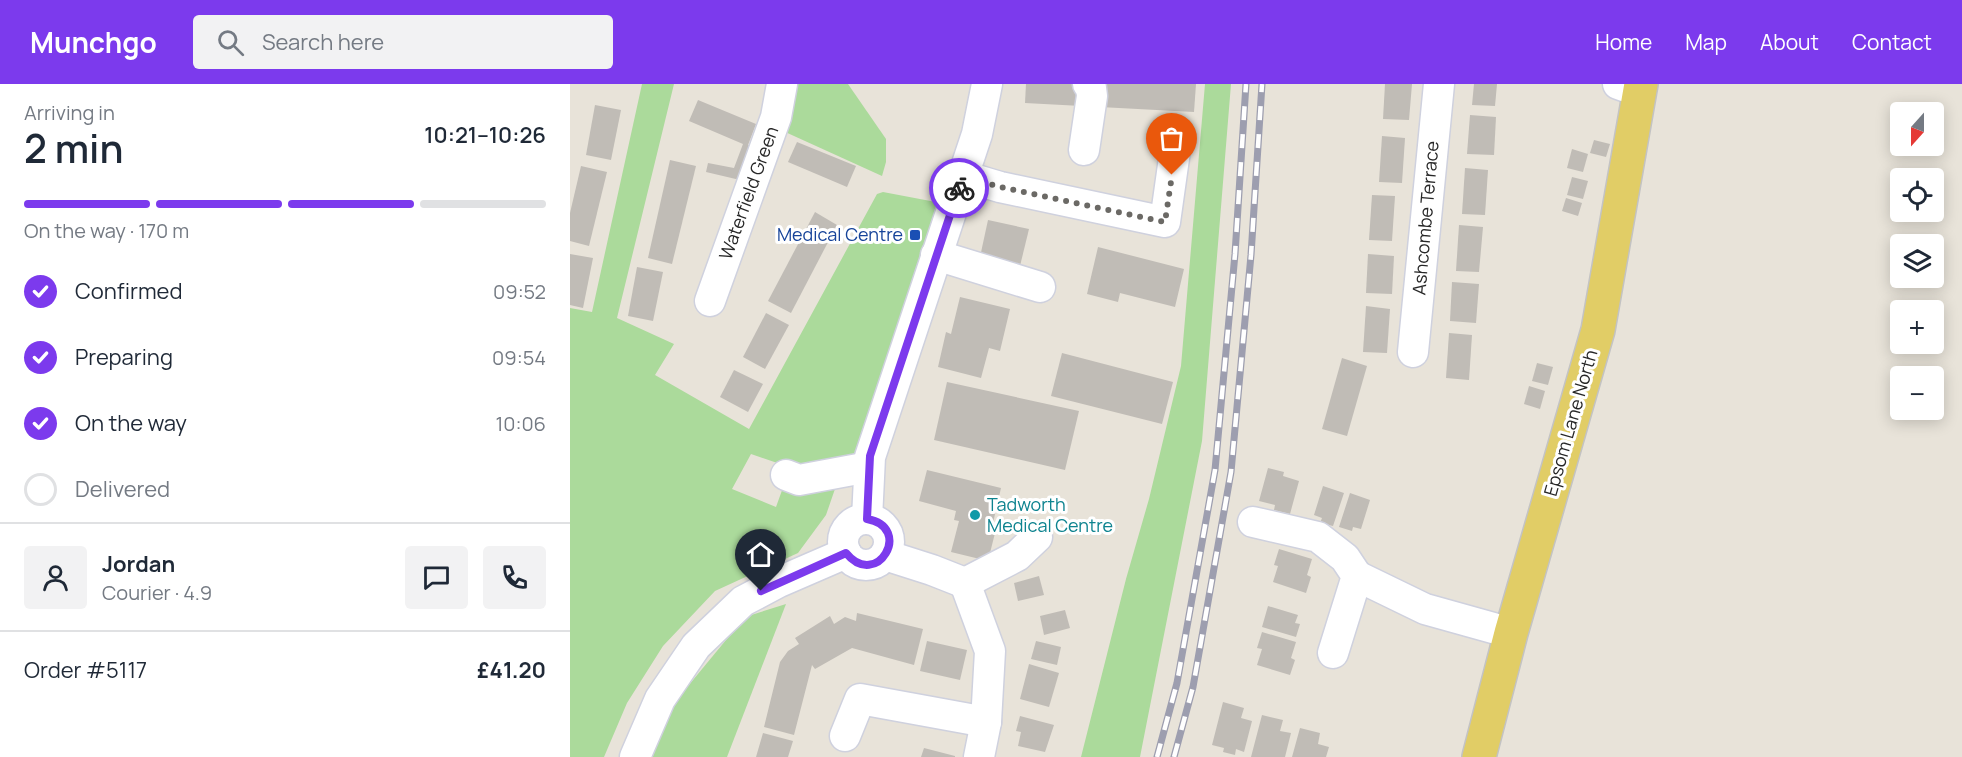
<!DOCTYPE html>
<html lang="en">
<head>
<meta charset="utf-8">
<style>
  body { margin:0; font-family:Manrope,sans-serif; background:#f2f2f3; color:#1f2937; height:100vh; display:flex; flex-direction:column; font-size:22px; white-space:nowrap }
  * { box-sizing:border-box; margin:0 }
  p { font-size:20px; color:#747a83 }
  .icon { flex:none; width:33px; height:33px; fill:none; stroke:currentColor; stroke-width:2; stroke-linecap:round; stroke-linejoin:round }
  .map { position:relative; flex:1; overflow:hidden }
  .side { display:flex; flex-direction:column; background:#fff; width:570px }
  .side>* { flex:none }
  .needle { width:39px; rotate:201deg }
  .controls { position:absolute; left:1320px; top:18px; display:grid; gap:12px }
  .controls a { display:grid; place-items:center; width:54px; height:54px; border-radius:6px; background:#fff; box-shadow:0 3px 15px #0003; font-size:30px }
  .pin { position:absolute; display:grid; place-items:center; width:51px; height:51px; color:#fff; margin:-62px -26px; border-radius:50% 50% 50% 0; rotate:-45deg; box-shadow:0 0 6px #0007 }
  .pin .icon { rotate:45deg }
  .courier { position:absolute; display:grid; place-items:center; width:60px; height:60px; margin:-30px; border:4px solid #7c3aed; border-radius:50%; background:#fff; color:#222; box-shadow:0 2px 8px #0007 }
  .overview em { font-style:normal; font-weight:600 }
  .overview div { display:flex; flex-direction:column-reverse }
  .overview { display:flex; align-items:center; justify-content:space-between; height:102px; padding:0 24px }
  h1 { font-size:39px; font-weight:600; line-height:45px }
  .bar { display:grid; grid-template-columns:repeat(4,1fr); gap:9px 6px; align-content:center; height:72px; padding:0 24px }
  .bar i { height:8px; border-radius:4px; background:#e0e1e3 }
  .bar .active { background:#7c3aed }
  .bar p { grid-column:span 4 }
  .line { display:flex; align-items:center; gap:15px; padding:0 24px; border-top:2px solid #e0e1e3 }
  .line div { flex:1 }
  .round { display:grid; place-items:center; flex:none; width:63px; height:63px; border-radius:6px; background:#f2f2f3 }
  ol { padding:0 24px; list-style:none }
  li { display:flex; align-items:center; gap:18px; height:66px }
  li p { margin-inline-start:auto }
  li .icon { padding:6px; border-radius:50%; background:#7c3aed; color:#fff; stroke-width:4 }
  li:last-child { color:#747a83 }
  li i { width:33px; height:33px; border:3px solid #e0e1e3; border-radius:50% }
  header { display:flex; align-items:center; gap:36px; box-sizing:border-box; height:84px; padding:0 30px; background:#7c3aed; color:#fff }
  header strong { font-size:28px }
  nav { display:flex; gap:33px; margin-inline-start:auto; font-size:21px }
  .search { width:420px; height:54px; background:#f2f2f3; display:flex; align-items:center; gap:15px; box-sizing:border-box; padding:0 21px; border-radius:6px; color:#747a83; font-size:22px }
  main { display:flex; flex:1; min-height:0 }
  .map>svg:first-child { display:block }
  .green { fill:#abda9b }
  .building { fill:#c0bcb6 }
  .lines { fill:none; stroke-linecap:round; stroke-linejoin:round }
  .minor-casing { stroke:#cfd1de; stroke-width:33 }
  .major-casing { stroke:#c3c3c3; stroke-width:36 }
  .minor { stroke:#fff; stroke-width:30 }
  .major { stroke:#e1cd66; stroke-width:33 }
  .rail-casing { stroke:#9d9eaf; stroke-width:7 }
  .rail { stroke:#fff; stroke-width:4.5; stroke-dasharray:14; stroke-linecap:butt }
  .done { stroke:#6b6965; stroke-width:6; stroke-dasharray:0 10.8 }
  .route { stroke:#7c3aed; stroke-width:8 }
  .transit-dot { fill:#1a4fb4; stroke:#fff; stroke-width:2 }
  .culture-dot { fill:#0f9aa8; stroke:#fff; stroke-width:2 }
  .labels { text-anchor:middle; stroke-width:6; stroke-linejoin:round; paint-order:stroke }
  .street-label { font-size:18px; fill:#272727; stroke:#fff }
  .transit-label { font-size:18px; fill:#164399; stroke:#fff; text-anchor:end }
  .culture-label { font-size:18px; fill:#0d838f; stroke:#fff; text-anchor:start }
</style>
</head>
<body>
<header>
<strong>Munchgo</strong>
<div class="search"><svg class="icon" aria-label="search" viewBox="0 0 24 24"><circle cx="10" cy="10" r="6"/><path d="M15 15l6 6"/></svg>Search here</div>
<nav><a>Home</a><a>Map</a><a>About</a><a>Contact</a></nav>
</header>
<main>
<section class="side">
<div class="overview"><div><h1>2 min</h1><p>Arriving in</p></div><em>10:21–10:26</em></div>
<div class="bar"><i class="active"></i><i class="active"></i><i class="active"></i><i></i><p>On the way · 170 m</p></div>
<ol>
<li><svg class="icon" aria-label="check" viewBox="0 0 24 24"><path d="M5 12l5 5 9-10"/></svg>Confirmed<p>09:52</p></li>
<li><svg class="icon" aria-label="check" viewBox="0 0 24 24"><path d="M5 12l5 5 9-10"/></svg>Preparing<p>09:54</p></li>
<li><svg class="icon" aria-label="check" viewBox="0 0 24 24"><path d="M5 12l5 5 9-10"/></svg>On the way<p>10:06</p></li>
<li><i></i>Delivered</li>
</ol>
<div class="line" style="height:108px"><a class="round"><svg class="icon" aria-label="person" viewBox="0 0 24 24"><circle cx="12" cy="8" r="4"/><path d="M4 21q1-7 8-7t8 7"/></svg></a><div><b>Jordan</b><p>Courier · 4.9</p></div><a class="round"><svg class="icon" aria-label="chat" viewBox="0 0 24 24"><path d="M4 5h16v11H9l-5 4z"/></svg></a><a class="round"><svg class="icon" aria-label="phone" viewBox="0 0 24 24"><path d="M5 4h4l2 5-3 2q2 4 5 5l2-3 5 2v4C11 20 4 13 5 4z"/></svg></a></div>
<div class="line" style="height:78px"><div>Order #5117</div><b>£41.20</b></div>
</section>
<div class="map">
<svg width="1392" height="673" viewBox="0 0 1392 673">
  <rect width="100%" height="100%" fill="#e8e3d9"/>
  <g class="green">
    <polygon points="72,0 104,0 47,234 104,260 85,291 179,345 307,110 313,108 371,119 300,373 219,383 181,370 162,405 206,423 215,398 266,402 256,431 228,469 145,507 93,562 57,619 34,673 0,673 0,224 22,228"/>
    <polygon points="212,0 278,0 316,55 316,78 312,92 202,42"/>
    <polygon points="635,0 661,0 632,357 570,673 511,673 556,495 579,415 611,282"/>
    <polygon points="216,520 157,673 80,673 104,619 175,533"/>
  </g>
  <g class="building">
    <polygon points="456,0 626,0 624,28 455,19"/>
    <polygon points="815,0 842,0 839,36 813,35"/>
    <polygon points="904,0 927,0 925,22 902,21"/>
    <polygon points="128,16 186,40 178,61 183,63 170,96 136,88 138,79 164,84 173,60 119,37"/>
    <polygon points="25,21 51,26 41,76 16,71"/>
    <polygon points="900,31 926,33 924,71 897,70"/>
    <polygon points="812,52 835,54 832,99 809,98"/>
    <polygon points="1024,56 1040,60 1036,73 1020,69"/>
    <polygon points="227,58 286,82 277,103 218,78"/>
    <polygon points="1002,65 1018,70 1013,88 997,84"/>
    <polygon points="100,76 126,82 102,180 78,174"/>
    <polygon points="11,82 37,88 19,162 0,157 0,129"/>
    <polygon points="895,84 918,86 915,131 892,130"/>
    <polygon points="1002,93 1018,97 1013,115 997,111"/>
    <polygon points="802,111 825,112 822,157 799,156"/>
    <polygon points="996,114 1012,119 1008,132 992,127"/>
    <polygon points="245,128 267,141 221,229 198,217"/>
    <polygon points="418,136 459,145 450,182 410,173"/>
    <polygon points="889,141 913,143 909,188 886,187"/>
    <polygon points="528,163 614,185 605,223 550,209 548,218 517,210"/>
    <polygon points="0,170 23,174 13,224 0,221"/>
    <polygon points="798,170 824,172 822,210 796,209"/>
    <polygon points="67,183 93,188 83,237 58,232"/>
    <polygon points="882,198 909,200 906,239 880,237"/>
    <polygon points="390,213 440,225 430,267 419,264 411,294 368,283 376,248 381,250"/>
    <polygon points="796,222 820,225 817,269 793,268"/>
    <polygon points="196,229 219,241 195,285 173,273"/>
    <polygon points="879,249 902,251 899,296 876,294"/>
    <polygon points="492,269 603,298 592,340 481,312"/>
    <polygon points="772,274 797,282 777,352 752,345"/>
    <polygon points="967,279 983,283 978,301 962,297"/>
    <polygon points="164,286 193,300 178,328 150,313"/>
    <polygon points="377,298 509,327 495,386 364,356"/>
    <polygon points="959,302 975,307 970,325 954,320"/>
    <polygon points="698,384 714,388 713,392 729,397 720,430 704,426 705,421 689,417"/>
    <polygon points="357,386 431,404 423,439 427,441 418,477 381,468 389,437 384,436 386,427 349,417"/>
    <polygon points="753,402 774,409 763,442 750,439 752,434 744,431"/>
    <polygon points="780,409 800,416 791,445 783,443 782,447 769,443"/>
    <polygon points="709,465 742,475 737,491 741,493 736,509 703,498 708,482 704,481"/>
    <polygon points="469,492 474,511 448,517 444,499"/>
    <polygon points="698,522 728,531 725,539 730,540 726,553 692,543"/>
    <polygon points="495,526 500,544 474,551 470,532"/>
    <polygon points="287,529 353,545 344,581 282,564 245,585 242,581 224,651 194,643 210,578 218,567 229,560 225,554 260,532 264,540 275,533 286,537"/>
    <polygon points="692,548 726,558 721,574 725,576 720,591 687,581 692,565 687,564"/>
    <polygon points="357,557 397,566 390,596 350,587"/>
    <polygon points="466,557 491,563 487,581 461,575"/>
    <polygon points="459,580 489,589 479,623 450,615"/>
    <polygon points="653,618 674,624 671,634 682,637 674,668 666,665 665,671 653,668 654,664 642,661"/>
    <polygon points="692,631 713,636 710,647 721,649 715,673 681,673"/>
    <polygon points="450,632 484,641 475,668 448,662 451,648 446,647"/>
    <polygon points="730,644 750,649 748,660 759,663 756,673 722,673"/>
    <polygon points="193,649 223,657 218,673 186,673"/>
    <polygon points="354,664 385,672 385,673 351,673"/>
  </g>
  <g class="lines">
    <g class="minor-casing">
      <g id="minor">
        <polyline points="1048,0 1070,8"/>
        <polyline points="514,66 522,12 521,4 518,0"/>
        <polyline points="393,92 430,103 595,138 605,67"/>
        <polyline points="366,171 470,203"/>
        <polyline points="140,217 206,33 212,0"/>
        <polyline points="843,268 869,0"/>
        <polyline points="216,391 229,396 299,383"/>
        <polyline points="297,435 300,373 407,50 417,0"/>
        <circle cx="296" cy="458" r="23"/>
        <polyline points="683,438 748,453 775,474 787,492 763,569"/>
        <polyline points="315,471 362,486 395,499"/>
        <polyline points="787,492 855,525 941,549"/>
        <polyline points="395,499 420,567 416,638 409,673"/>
        <polyline points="395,499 447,472 467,453"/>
        <polyline points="275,652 290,615 416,638"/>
        <polyline points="65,673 90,615 126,562 173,517 209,498 276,469"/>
      </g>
    </g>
    <g class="major-casing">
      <polyline id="major" points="909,673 941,549 1028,246 1071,0"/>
    </g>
    <use href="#minor" class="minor"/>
    <use href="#major" class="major"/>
    <g class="rail-casing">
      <g id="rail">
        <polyline points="587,673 607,599 645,386 665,170 676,0"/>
        <polyline points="604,673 623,603 661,388 681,171 692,0"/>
      </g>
    </g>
    <use href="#rail" class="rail"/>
  </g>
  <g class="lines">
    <polyline class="done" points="389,104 393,92 430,103 595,138 602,91"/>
    <path class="route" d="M 191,507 L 276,469 C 307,507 344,443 297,435 L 300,372 L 389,104"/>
  </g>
  <rect class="transit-dot" x="339" y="145" width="12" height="12" rx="3"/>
  <circle class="culture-dot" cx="405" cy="431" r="6"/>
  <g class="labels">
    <g class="street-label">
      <text transform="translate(179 109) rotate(-70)" y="6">Waterfield Green</text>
      <text transform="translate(856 134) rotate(-85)" y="6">Ashcombe Terrace</text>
      <text transform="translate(1001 339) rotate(-74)" y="6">Epsom Lane North</text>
    </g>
    <g class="transit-label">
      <text x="333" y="157">Medical Centre</text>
    </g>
    <g class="culture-label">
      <text x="417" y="427">Tadworth<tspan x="417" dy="21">Medical Centre</tspan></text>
    </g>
  </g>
</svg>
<div class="controls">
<a><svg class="needle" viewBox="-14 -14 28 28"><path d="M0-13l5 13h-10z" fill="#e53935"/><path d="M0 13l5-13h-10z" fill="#747a83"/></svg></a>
<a><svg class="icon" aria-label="locate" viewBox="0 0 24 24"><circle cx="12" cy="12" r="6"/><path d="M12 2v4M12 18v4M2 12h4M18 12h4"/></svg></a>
<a><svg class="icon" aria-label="layers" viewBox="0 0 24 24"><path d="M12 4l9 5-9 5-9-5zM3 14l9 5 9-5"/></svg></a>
<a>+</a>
<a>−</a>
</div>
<div class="pin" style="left:602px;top:91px;background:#ea580c"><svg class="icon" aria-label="bag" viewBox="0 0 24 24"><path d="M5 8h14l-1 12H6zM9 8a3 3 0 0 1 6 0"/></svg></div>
<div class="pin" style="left:191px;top:507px;background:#1f2937"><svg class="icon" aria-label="home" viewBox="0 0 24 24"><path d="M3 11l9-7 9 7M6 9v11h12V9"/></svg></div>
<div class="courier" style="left:389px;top:104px"><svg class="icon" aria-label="bike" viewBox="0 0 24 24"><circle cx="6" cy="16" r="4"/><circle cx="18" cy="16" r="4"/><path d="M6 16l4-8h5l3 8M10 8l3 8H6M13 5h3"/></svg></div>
</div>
</main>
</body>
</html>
